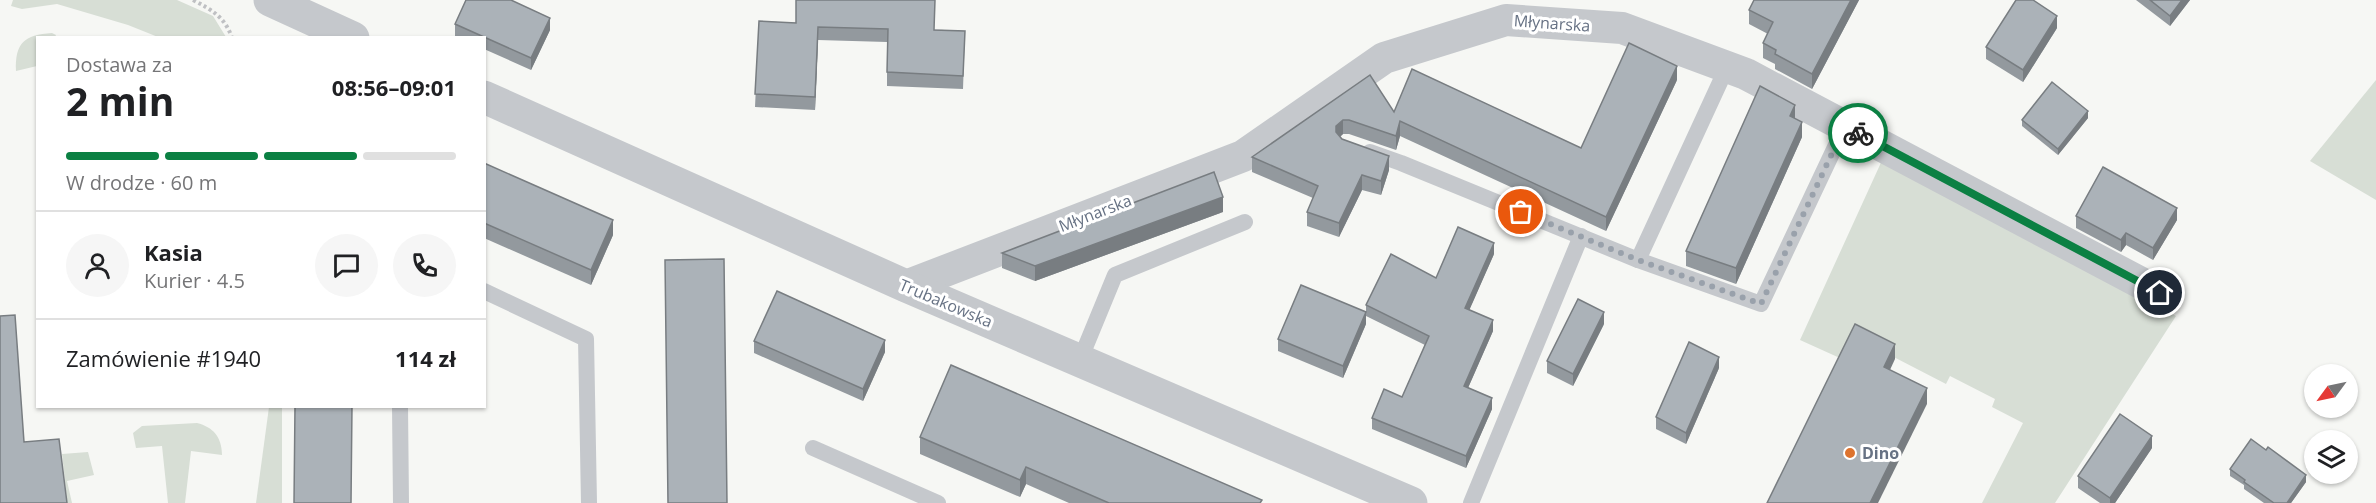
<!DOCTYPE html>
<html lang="pl">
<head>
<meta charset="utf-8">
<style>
  body { margin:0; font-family:"Open Sans",sans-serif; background:#f6f6f6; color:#202124; height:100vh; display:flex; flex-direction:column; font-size:22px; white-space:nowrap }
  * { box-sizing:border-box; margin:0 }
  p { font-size:20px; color:#757577 }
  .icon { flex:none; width:33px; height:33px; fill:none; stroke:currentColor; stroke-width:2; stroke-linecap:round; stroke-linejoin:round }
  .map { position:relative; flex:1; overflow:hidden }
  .side { position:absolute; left:36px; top:36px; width:450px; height:372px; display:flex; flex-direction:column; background:#fff; border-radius:0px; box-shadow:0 2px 4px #0004 }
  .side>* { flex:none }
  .needle { width:39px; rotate:237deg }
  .buttons { position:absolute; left:2304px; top:364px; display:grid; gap:12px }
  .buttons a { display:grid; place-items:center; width:54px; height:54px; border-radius:50%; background:#fff; box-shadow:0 2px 4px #0004; font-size:30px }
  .pin { position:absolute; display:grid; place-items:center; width:51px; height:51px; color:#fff; margin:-26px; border:3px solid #fff; border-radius:50%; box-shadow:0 2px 6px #0007 }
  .courier { position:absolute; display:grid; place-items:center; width:60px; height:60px; margin:-30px; border:4px solid #0b8043; border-radius:50%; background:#fff; color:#222; box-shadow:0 2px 8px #0007 }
  .head em { font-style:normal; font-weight:700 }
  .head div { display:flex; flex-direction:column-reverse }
  .head { display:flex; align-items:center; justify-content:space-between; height:102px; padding:0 30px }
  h1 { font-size:39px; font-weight:700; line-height:45px }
  .bar { display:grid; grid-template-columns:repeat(4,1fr); gap:9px 6px; align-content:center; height:72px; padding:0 30px }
  .bar i { height:8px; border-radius:4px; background:#e0e0e0 }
  .bar .active { background:#0b8043 }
  .bar p { grid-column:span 4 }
  .line { display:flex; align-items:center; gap:15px; padding:0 30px; border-top:2px solid #e0e0e0 }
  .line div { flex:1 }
  .round { display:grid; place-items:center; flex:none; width:63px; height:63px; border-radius:32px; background:#f6f6f6 }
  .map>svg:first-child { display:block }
  .green { fill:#d7ded5 }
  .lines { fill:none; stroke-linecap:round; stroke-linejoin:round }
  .path { stroke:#bfc0c3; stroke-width:4; stroke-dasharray:3 3; stroke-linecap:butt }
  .service { stroke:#c5c8cc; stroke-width:16 }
  .minor { stroke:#c5c8cc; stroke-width:32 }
  .tertiary { stroke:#c5c8cc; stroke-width:33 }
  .wall { fill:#93999e }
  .shaded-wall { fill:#787d81 }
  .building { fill:#abb2b8; stroke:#787d81; stroke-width:1.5 }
  .done { stroke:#99a1ab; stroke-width:6; stroke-dasharray:0 10.8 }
  .route { stroke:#0b8043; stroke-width:8 }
  .poi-dot { fill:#dd732e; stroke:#fff; stroke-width:2 }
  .labels { text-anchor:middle; stroke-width:6; stroke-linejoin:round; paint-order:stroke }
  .street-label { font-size:16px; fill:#677284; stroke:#fff }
  .poi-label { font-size:16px; font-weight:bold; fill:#677284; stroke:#fff; text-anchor:start }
</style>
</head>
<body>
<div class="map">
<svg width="2376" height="503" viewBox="0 0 2376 503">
  <rect width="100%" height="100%" fill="#f6f7f4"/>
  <g class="green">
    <polygon points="13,0 177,0 213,16 226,37 158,37 128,25 57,4 22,9 11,6"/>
    <path d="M 52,33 L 56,35 L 55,37 L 38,38 L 37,66 L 16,71 C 15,43 24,35 52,33 Z"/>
    <polygon points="2376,80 2376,200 2310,161"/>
    <polygon points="1884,156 2176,316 2055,503 1982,503 2023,423 1992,407 1995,399 1950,376 1946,384 1855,337 1842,359 1800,340"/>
    <polygon points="269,407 282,407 282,503 256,503"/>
    <path d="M 197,423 C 213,427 222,437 222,455 L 191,451 L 185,503 L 168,503 L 162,446 L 136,448 L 133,433 L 142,426 Z"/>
    <polygon points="88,452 94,475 67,481 72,503 60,503 67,500 62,454"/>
  </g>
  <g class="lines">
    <path class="path" d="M 193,0 C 212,10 225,17 232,38"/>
    <g class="service">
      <polyline points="1370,152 1401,163 1638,260 1727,67"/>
      <polyline points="1638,260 1761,304 1845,126"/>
      <polyline points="484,291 586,339 589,503"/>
      <polyline points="1080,360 1115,275 1245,222"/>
      <polyline points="400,406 401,503"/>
      <polyline points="813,448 938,503"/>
      <polyline points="1471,503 1581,236"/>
    </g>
    <polyline class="minor" points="906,286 1243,156 1384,58 1506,20 1622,28 1746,74 2160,293"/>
    <g class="tertiary">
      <polyline points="270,0 353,38"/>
      <polyline points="484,97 906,286 1411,503"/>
    </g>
  </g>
  <g class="wall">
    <polygon points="1754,0 1859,0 1812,89 1775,69 1775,64 1763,58 1763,43 1768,34 1749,24 1749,10"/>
    <polygon points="2136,0 2190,0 2170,26"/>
    <polygon points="759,21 965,31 963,89 887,86 887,42 818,40 815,110 755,107"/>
    <polygon points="455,24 550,30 531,70 484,49 484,38 459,38 455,36"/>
    <polygon points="2057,28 2023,82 1986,59 1986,47"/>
    <polygon points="1370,75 1394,112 1581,148 1677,80 1606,231 1400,136 1396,150 1349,134 1343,134 1340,137 1342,139 1389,170 1381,195 1362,190 1339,237 1307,226 1307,212 1313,198 1252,172 1252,157"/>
    <polygon points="2088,118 2058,155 2022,126 2022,120"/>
    <polygon points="1795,119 1802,137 1736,284 1686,266 1686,251"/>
    <polygon points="484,163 613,235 591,285 484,238"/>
    <polygon points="1223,212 1035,281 1002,268 1002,253"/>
    <polygon points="2076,216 2177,220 2153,260 2126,245 2121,252 2076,228"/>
    <polygon points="1494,254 1469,310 1493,331 1468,388 1492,409 1466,468 1372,429 1372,418 1402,397 1425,345 1366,316 1366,305"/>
    <polygon points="1366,324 1343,378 1278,351 1278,339"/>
    <polygon points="1604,324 1573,386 1547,373 1547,361"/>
    <polygon points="754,341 885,352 863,401 754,353"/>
    <polygon points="1719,368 1686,444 1656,429 1656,417"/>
    <polygon points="920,437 1262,503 1069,503 1026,484 1020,497 920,454"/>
    <polygon points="2152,448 2115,503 2100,503 2078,488 2078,476"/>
    <polygon points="2230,469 2306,482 2291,503 2264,503 2244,489 2244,485 2230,476"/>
  </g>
  <g class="shaded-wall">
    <polygon points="1851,0 1859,0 1812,89 1812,74"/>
    <polygon points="2182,0 2190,0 2170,26 2170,16"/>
    <polygon points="2057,16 2057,28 2023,82 2023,70"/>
    <polygon points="550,18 550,30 531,70 531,58"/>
    <polygon points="818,27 818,40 815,110 815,97"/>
    <polygon points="1677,66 1677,80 1606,231 1606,217"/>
    <polygon points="1795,105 1795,121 1790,116"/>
    <polygon points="2088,111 2088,118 2058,155 2058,149"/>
    <polygon points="1343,120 1343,134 1336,140 1336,126"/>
    <polygon points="1400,121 1400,136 1396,150 1396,136"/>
    <polygon points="1802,122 1802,137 1736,284 1736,268"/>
    <polygon points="1389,156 1389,170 1381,195 1381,181"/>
    <polygon points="1362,175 1362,190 1339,237 1339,223"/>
    <polygon points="1223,197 1223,212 1035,281 1035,266"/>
    <polygon points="2177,208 2177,220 2153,260 2153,248"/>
    <polygon points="613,220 613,235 591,285 591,270"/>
    <polygon points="2126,233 2126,245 2121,252 2121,240"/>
    <polygon points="1494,243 1494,254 1465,320 1465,308"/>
    <polygon points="1366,312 1366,324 1343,378 1343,366"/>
    <polygon points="1604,312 1604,324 1573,386 1573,374"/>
    <polygon points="1493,320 1493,331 1464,397 1464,386"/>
    <polygon points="885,340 885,352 863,401 863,389"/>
    <polygon points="1895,344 1895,359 1884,383 1884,367"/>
    <polygon points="1719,357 1719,368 1686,444 1686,433"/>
    <polygon points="1927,388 1927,404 1878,503 1870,503"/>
    <polygon points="1492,398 1492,409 1466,468 1466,456"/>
    <polygon points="2152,436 2152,448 2115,503 2110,503 2110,498"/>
    <polygon points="1026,467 1026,484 1020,497 1020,480"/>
    <polygon points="2306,475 2306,482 2291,503 2287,503"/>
  </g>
  <g class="building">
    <polygon points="466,0 511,0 550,18 531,58 455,24"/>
    <polygon points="796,0 935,0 934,30 965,31 963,76 887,72 888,29 818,27 815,97 755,94 759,21 796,23"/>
    <polygon points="1754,0 1851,0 1812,74 1775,54 1776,50 1763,43 1773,22 1749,10"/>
    <polygon points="2016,0 2033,0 2057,16 2023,70 1986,47"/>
    <polygon points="2150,0 2182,0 2170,16"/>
    <polygon points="1629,43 1677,66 1606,217 1400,121 1396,136 1349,120 1343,120 1336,126 1336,132 1342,139 1389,156 1381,181 1362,175 1339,223 1307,212 1318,186 1252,157 1370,75 1394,112 1412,69 1581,148"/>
    <polygon points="2052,82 2088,111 2058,149 2022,120"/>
    <polygon points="1760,86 1795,105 1790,116 1802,122 1736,268 1686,251"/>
    <polygon points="484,163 613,220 591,270 484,223"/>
    <polygon points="2103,167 2177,208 2153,248 2126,233 2121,240 2076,216"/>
    <polygon points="1214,172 1223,197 1035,266 1002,253"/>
    <polygon points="1458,227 1494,243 1465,308 1493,320 1464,386 1492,398 1466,456 1372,418 1384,389 1402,397 1429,336 1366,305 1391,254 1436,278"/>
    <polygon points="724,259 727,503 668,503 665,260"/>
    <polygon points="1301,285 1366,312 1343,366 1278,339"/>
    <polygon points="777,291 885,340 863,389 754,341"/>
    <polygon points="1578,299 1604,312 1573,374 1547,361"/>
    <polygon points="15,315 24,442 59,439 67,503 0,503 0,316"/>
    <polygon points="1855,324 1895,344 1884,367 1927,388 1870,503 1767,503"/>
    <polygon points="1689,342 1719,357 1686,433 1656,417"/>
    <polygon points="951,365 1262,500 1260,503 1109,503 1026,467 1020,480 920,437"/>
    <polygon points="295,406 352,406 351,503 294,503"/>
    <polygon points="2120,414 2152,436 2110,498 2078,476"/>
    <polygon points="2251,439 2266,450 2268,447 2306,475 2287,503 2274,503 2244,482 2245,480 2230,469"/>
  </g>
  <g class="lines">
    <polyline class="done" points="1521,212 1638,260 1761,304 1845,126 1858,133"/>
    <polyline class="route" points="1858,133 2160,293"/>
  </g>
  <circle class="poi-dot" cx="1850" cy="453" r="6"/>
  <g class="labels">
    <g class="street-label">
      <text transform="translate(1552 23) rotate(4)" y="6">Młynarska</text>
      <text transform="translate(1095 213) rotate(-21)" y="6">Młynarska</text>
      <text transform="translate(946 303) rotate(23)" y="6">Trubakowska</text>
    </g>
    <g class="poi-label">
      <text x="1862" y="459">Dino</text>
    </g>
  </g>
</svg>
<div class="buttons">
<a><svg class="needle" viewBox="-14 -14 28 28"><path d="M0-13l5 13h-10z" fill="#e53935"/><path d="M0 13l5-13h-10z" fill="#757577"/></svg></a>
<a><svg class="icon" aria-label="layers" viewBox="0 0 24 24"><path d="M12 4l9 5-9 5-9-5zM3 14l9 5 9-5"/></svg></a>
</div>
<div class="pin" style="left:1521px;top:212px;background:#ea580c"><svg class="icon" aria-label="bag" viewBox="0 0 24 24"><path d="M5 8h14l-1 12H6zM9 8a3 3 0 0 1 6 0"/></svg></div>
<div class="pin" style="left:2160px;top:293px;background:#1f2937"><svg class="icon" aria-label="home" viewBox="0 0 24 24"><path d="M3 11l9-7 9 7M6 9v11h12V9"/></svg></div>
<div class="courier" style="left:1858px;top:133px"><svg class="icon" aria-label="bike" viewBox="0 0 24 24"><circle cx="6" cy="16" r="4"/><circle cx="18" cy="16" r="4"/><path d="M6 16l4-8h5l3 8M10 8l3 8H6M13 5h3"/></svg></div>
<section class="side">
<div class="head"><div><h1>2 min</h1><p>Dostawa za</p></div><em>08:56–09:01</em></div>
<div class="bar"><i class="active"></i><i class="active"></i><i class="active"></i><i></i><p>W drodze · 60 m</p></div>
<div class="line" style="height:108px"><a class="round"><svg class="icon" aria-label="person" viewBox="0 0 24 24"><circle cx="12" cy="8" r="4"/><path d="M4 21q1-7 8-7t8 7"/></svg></a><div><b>Kasia</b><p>Kurier · 4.5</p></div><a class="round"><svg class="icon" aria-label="chat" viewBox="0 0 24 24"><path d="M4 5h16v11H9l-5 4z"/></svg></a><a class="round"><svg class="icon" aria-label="phone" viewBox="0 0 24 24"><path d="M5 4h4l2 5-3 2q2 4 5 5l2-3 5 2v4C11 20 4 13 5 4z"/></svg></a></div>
<div class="line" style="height:78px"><div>Zamówienie #1940</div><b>114 zł</b></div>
</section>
</div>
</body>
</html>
